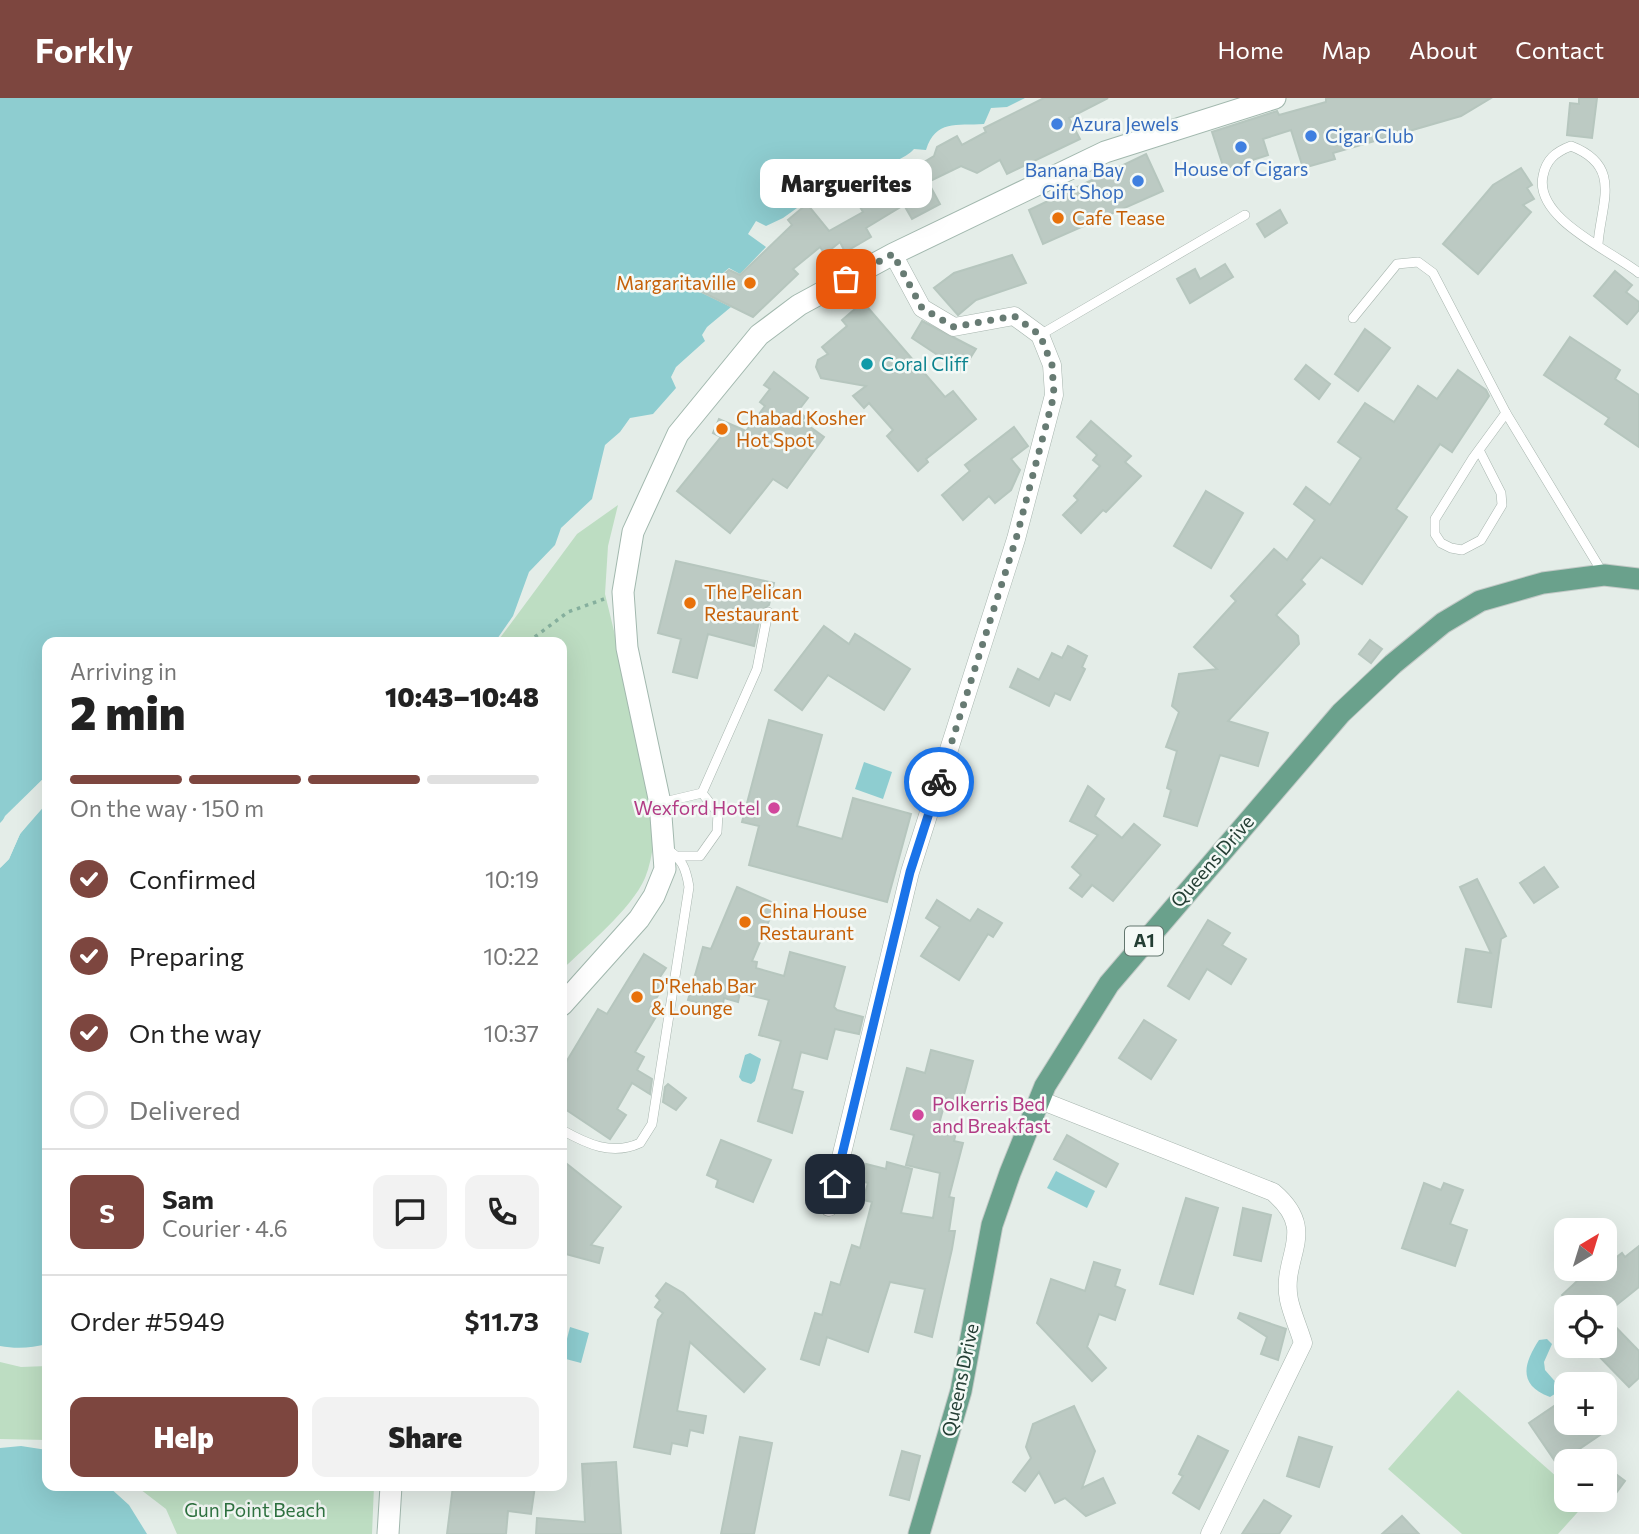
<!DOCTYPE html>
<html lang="en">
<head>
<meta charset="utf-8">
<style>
  body { margin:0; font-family:Commissioner,sans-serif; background:#f2f2f2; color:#222; height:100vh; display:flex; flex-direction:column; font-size:26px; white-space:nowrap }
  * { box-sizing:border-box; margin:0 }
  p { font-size:23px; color:#767676 }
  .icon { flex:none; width:38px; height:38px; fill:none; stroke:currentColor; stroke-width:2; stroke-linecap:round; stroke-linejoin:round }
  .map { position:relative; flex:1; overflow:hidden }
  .drawer { position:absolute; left:42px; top:539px; width:525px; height:854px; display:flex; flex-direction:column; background:#fff; border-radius:14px; box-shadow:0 7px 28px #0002 }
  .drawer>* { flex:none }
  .needle { width:46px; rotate:38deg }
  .fabs { position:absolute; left:1554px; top:1120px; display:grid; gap:14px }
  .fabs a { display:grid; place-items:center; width:63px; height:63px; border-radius:14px; background:#fff; box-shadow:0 7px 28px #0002; font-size:35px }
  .pin { position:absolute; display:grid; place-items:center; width:60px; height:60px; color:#fff; margin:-30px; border-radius:14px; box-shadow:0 4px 10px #0006 }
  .courier { position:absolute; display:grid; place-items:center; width:70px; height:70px; margin:-35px; border:5px solid #1a73e8; border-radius:50%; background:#fff; color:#222; box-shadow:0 2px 9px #0007 }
  .bubble { position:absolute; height:49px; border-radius:14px; background:#fff; box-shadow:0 7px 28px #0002; font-size:23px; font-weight:800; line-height:49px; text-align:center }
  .overview em { font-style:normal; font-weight:800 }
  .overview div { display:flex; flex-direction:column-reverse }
  .overview { display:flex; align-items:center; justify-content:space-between; height:119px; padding:0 28px }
  h1 { font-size:46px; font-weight:800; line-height:52px }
  .bar { display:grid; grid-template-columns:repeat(4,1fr); gap:10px 7px; align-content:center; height:84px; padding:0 28px }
  .bar i { height:9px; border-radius:5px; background:#e0e0e0 }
  .bar .on { background:#7d463f }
  .bar p { grid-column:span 4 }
  .line { display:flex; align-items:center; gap:18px; padding:0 28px; border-top:2px solid #e0e0e0 }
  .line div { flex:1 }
  .round { display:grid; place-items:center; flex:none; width:74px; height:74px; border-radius:14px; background:#f2f2f2 }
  ol { padding:0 28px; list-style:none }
  li { display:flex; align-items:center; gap:21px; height:77px }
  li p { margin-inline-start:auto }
  li .icon { padding:7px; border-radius:50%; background:#7d463f; color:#fff; stroke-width:4 }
  li:last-child { color:#767676 }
  li i { width:38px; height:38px; border:4px solid #e0e0e0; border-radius:50% }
  .primary-button { display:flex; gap:14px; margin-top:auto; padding:14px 28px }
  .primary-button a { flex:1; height:80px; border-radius:14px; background:#7d463f; color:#fff; font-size:28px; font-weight:800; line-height:80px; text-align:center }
  .primary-button a+a { background:#f2f2f2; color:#222 }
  header { display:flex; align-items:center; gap:42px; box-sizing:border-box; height:98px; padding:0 35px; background:#7d463f; color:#fff }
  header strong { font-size:33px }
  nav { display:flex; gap:38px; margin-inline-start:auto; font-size:24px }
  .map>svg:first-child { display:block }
  .green { fill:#bdddc2 }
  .water { fill:#8ecdd0 }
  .pier { fill:#e4ede8 }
  .building { fill:#bccac3; stroke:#b6c6be; stroke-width:2 }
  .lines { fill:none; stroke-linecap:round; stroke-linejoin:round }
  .service-casing { stroke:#a7b5ae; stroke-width:10 }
  .minor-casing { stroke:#a7b5ae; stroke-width:19 }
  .secondary-casing { stroke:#a2b8ae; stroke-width:23 }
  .primary-casing { stroke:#c2c9c6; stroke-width:23 }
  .path { stroke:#85af9d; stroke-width:3.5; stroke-dasharray:3.5 5; stroke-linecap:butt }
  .service { stroke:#fff; stroke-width:9 }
  .minor { stroke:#fff; stroke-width:18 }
  .secondary { stroke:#fff; stroke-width:21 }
  .primary { stroke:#6aa18c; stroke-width:21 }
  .done { stroke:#677b73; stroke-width:7; stroke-dasharray:0 12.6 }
  .route { stroke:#1a73e8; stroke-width:9 }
  .shop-dot { fill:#3f7fe0; stroke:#f4f9f6; stroke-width:2.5 }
  .food-dot { fill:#e8710a; stroke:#f4f9f6; stroke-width:2.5 }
  .culture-dot { fill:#0f9aa8; stroke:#f4f9f6; stroke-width:2.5 }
  .hotel-dot { fill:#d1479c; stroke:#f4f9f6; stroke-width:2.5 }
  .labels { text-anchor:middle; stroke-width:5; stroke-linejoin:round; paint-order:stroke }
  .shield { fill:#f4f9f6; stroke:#62766e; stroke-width:2 }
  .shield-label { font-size:18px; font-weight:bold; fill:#243e34 }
  .shop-label { font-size:19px; fill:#366cbe; stroke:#f4f9f6; text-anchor:start }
  .food-label { font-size:19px; fill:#c56008; stroke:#f4f9f6; text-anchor:start }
  .culture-label { font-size:19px; fill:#0d838f; stroke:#f4f9f6; text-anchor:start }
  .hotel-label { font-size:19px; fill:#b23c85; stroke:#f4f9f6; text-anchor:end }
  .street-label { font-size:19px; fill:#243e34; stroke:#f4f9f6 }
  .park-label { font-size:19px; fill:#2f7341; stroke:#f4f9f6 }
</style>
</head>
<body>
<header>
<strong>Forkly</strong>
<nav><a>Home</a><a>Map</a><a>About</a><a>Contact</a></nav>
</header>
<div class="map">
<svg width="1639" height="1436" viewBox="0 0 1639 1436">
  <rect width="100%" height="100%" fill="#e4ede8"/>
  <g class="green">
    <path d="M 618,407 L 608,448 L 605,496 L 656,706 C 655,730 654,758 645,780 C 631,812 586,848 562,872 L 562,544 L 497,544 L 577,436 Z"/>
    <polygon points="0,1264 21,1269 47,1268 47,1342 0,1341"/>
    <polygon points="1458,1292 1566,1387 1566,1402 1586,1405 1558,1436 1462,1436 1388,1371"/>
    <polygon points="136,1388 374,1388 372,1436 177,1436 166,1411"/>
  </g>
  <g class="water">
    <path d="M 0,0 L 1025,0 L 1007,9 L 991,10 L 984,26 C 956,28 936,21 926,52 L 914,51 C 904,62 889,63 881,77 L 868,71 L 861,74 L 858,86 L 850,90 L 846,98 L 811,100 L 783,120 L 766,128 L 756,123 L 748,136 L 766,149 L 740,176 L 729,170 L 700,194 L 731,209 L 707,229 L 702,237 L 705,243 L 676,269 L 671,279 L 676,290 L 653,316 L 630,320 L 620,334 L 605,347 L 592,401 L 561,430 L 555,447 L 529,474 L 513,518 L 495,544 L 47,544 L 47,677 L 0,725 Z"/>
    <polygon points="864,664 892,674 883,701 855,691"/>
    <path d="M 47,705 L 47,1246 C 32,1250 16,1251 0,1248 L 0,770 L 9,761 L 20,736 Z"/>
    <polygon points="750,955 761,961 755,983 751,986 742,983 739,979 745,957"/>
    <polygon points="1056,1073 1095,1093 1087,1110 1047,1090"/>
    <polygon points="570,1229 589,1235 581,1265 562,1260"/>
    <path d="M 1547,1241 L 1552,1246 L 1544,1264 L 1545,1272 L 1559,1288 L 1558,1294 L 1550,1299 C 1517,1287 1524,1265 1539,1242 Z"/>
    <polygon points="21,1348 47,1352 47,1388 108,1388 129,1407 147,1436 0,1436 0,1350"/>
  </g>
  <g class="pier">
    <polygon points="47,677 47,682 0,728 5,718"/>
    <polygon points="47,701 20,736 9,761 0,770 17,734"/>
  </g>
  <g class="building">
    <polygon points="1044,0 1108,0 1069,20 1080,41 1007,76 1000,62 977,75 961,68 928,84 940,106 912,121 904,107 866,130 871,139 845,154 840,144 825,156 820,149 793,171 798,176 753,219 702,194 729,172 740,177 792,127 788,122 807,106 829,133 863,114 853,97 882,79 887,86 934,58 937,49 957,38 962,47 986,34 984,30"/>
    <polygon points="1326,0 1491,0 1461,18 1333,55 1335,61 1303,70 1291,32 1263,41 1268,57 1224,71 1212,34 1277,13 1279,17 1326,4"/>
    <polygon points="1579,0 1597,0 1592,40 1567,37 1570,5 1579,6"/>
    <polygon points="1146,56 1163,93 1043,146 1029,112"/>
    <polygon points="1521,70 1532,87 1527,90 1534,101 1523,107 1531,114 1478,176 1443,146 1493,87"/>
    <polygon points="1280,112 1287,125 1265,139 1257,126"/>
    <polygon points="1012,157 1026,185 976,202 958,217 934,190 954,175"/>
    <polygon points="1225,166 1233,179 1190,205 1177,181 1195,171 1200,181"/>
    <polygon points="1615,173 1632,187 1626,194 1639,204 1639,212 1627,226 1594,198"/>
    <polygon points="863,204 945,299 953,293 976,321 926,361 928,364 918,373 887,338 893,332 869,305 864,310 853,298 866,288 821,280 816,269 818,262 828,256 822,249 847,228 842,222"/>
    <polygon points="922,223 976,251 962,273 912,240"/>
    <polygon points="1365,231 1390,250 1358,293 1335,276"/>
    <polygon points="1570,239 1620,272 1615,281 1639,297 1639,349 1605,326 1609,320 1544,277"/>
    <polygon points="1306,267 1330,286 1319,301 1295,281"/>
    <polygon points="1458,272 1486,292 1489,298 1452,354 1440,346 1396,411 1407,419 1362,486 1321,459 1301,482 1305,486 1276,517 1298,538 1299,546 1228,623 1268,635 1258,668 1220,657 1197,728 1164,718 1171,692 1167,690 1177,653 1166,649 1179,614 1172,608 1179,576 1217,571 1194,549 1236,503 1231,498 1274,451 1287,462 1315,422 1294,406 1306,389 1330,407 1361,360 1338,344 1365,305 1394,324 1418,288 1437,301"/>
    <polygon points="774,274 808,300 798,313 805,319 802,323 824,339 787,390 773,381 730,435 677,393 721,339 713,335 719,321 746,333 765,308 760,304 770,291 764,287"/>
    <polygon points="1091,323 1131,358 1125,364 1141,378 1106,414 1103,412 1081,435 1063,417 1078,402 1074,398 1100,368 1093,362 1097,357 1077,339"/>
    <polygon points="1014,329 1028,348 1011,361 1020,372 1011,392 995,405 989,398 963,422 942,397 970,373 965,367"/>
    <polygon points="1206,393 1243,415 1211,470 1174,448"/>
    <polygon points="676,463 774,485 769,507 761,513 754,548 708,536 697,580 673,574 681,541 658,535"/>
    <polygon points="824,528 849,546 855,536 910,571 884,612 828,577 802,612 775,592"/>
    <polygon points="1370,542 1382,551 1371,565 1359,556"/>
    <polygon points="1068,548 1087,558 1082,569 1085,571 1070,602 1055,595 1049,608 1010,589 1018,571 1039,582 1052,555 1062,560"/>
    <polygon points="769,622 822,637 797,728 842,741 853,700 911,716 887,804 749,767 759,728 742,724"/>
    <polygon points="1088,688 1104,701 1095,718 1122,740 1134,726 1160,747 1113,803 1092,787 1082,799 1070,790 1081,777 1072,769 1098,737 1070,723"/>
    <polygon points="1544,769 1558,789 1534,805 1520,785"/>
    <polygon points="1477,781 1506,838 1501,841 1491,909 1458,904 1466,851 1491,855 1460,789"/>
    <polygon points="737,789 776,806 752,863 757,864 756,870 784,878 790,854 845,869 834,909 837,912 863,919 859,936 835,931 827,961 801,954 792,991 803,994 792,1035 758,1023 781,943 759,937 769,902 740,895 738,904 724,900 722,910 688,902 703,849 711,851"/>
    <polygon points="937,802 970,823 978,811 1002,825 993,839 988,836 959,882 921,858 940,829 926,820"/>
    <polygon points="1208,822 1230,835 1222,847 1246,861 1231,886 1207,871 1189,901 1168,888"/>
    <polygon points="644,856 666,870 658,882 665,886 649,912 657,917 635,954 644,959 637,972 652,981 650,996 632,985 617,1011 626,1017 610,1041 562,1009 562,971 598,911 607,916"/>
    <polygon points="1144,922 1176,942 1151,981 1119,960"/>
    <polygon points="931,952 973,963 962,1004 946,1000 938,1030 956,1035 954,1043 963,1045 949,1099 954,1100 949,1133 955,1133 952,1151 932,1239 915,1234 925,1191 890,1184 868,1254 827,1239 819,1267 801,1261 815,1215 822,1217 831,1184 840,1187 852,1147 860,1150 872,1104 863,1102 868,1085 861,1083 866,1066 886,1071 887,1064 912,1071 901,1115 933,1120 940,1075 906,1067 914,1037 891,1031 907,970 925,975"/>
    <polygon points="668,986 686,1000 676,1012 663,1004 665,989"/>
    <polygon points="1067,1037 1118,1066 1106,1089 1054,1061"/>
    <polygon points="721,1042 771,1062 753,1104 716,1089 718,1082 707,1077"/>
    <polygon points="562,1062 621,1109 591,1147 603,1150 599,1165 562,1155"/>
    <polygon points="1424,1085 1441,1092 1444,1085 1463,1092 1450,1126 1467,1132 1455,1168 1402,1150"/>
    <polygon points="1186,1100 1218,1110 1193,1196 1160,1186"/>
    <polygon points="1243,1110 1271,1117 1261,1163 1234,1157"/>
    <polygon points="1639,1148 1639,1189 1614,1209 1573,1209 1562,1197 1587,1174 1591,1179 1622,1155 1625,1159"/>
    <polygon points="1094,1164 1120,1172 1115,1188 1125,1192 1115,1222 1099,1216 1087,1249 1106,1270 1092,1283 1037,1225 1051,1181 1085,1193"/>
    <polygon points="666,1185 683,1195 765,1271 744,1294 690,1244 677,1313 706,1318 703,1335 690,1332 687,1348 672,1345 670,1356 634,1349 658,1222 663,1215 655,1209 660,1202 656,1198"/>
    <polygon points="1240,1215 1286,1231 1278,1262 1261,1256 1267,1239 1238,1220"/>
    <polygon points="1605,1218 1639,1253 1639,1280 1629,1289 1589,1248 1605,1248"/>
    <polygon points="1566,1300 1566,1325 1591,1325 1600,1337 1557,1366 1529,1325"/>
    <polygon points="1074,1308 1095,1353 1082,1390 1103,1380 1115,1405 1086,1418 1065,1400 1055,1405 1039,1374 1025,1393 1013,1384 1031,1360 1026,1349 1033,1326"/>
    <polygon points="1198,1338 1228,1353 1199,1411 1173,1395 1183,1378 1179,1376"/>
    <polygon points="740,1339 772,1345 754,1436 721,1436"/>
    <polygon points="1299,1339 1332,1349 1319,1389 1287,1378"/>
    <polygon points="902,1353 920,1358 909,1402 890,1397"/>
    <polygon points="616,1364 621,1436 536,1436 537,1420 585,1424 582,1366"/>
    <polygon points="1605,1368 1625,1383 1605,1410"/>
    <polygon points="453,1388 535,1388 531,1416 508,1413 506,1436 447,1436"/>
    <polygon points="1264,1402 1291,1418 1279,1436 1242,1436"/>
    <polygon points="1402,1418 1419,1436 1382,1436"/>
  </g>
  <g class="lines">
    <g class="service-casing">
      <g id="service">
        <path d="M 1598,146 C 1601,105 1623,68 1571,48 C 1555,54 1546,62 1543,78 C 1534,121 1612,153 1639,175"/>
        <polyline points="1353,220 1397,166 1418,164 1433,175 1506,315 1604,477"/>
        <polyline points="1040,237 1245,117"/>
        <polyline points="1479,352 1501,395 1502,407 1481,442 1462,452 1451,450 1441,445 1435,436 1435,421 1473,360 1506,315"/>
        <polyline points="660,705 702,695 757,571 768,514"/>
        <polyline points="679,758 700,758 717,734 718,715 702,695"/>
        <path d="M 562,1032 C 587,1046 612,1058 640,1045 L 652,1026 L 689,789 C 686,770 682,760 665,750"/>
      </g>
    </g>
    <g class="minor-casing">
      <g id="minor">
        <path d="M 1040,1002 L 1273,1094 C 1320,1134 1280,1158 1289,1202 C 1292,1216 1299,1231 1303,1245 L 1210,1436"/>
        <polyline points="829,1109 910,774 1016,441 1054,297 1052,267 1040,237 1014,218 954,229 922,210 893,156"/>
      </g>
    </g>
    <g class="secondary-casing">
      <g id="secondary">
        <polyline points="562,907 639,821 654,798 665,771 660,705 627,550 623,494 633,434 678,336 759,237 799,207 893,156 1105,54 1275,0"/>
        <polyline points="388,1436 391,1388"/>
      </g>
    </g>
    <g class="primary-casing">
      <polyline id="primary" points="919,1436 961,1293 992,1127 1010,1075 1045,988 1109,886 1341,615 1393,566 1443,525 1480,503 1543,485 1604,477 1639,481"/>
    </g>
    <polyline class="path" points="528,544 568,514 604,501"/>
    <use href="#service" class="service"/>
    <use href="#minor" class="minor"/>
    <use href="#secondary" class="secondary"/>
    <use href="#primary" class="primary"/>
  </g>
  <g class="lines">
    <polyline class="done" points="846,181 893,156 922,210 954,229 1014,218 1040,237 1052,267 1054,297 1016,441 939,684"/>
    <polyline class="route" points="835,1086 910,774 939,684"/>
  </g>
  <g class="shop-dot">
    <circle cx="1057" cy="26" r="7"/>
    <circle cx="1311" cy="38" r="7"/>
    <circle cx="1241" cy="49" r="7"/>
    <circle cx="1138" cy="83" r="7"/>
  </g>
  <g class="food-dot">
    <circle cx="1058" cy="120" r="7"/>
    <circle cx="750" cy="185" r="7"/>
    <circle cx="722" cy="331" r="7"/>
    <circle cx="690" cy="505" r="7"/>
    <circle cx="745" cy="824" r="7"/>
    <circle cx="637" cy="899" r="7"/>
  </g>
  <circle class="culture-dot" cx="867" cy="266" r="7"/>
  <g class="hotel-dot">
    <circle cx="774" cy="710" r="7"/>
    <circle cx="918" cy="1017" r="7"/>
  </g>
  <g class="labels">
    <rect class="shield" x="1125" y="828.5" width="38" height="29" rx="5"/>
    <g class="shield-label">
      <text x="1144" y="849">A1</text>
    </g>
    <g class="shop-label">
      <text x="1071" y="33">Azura Jewels</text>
      <text x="1325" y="45">Cigar Club</text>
      <text x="1241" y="78" text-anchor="middle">House of Cigars</text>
      <text x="1124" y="79" text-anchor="end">Banana Bay<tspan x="1124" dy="22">Gift Shop</tspan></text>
    </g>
    <g class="food-label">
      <text x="1072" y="127">Cafe Tease</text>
      <text x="736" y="192" text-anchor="end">Margaritaville</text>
      <text x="736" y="327">Chabad Kosher<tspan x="736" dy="22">Hot Spot</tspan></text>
      <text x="704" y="501">The Pelican<tspan x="704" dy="22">Restaurant</tspan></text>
      <text x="759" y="820">China House<tspan x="759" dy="22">Restaurant</tspan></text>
      <text x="651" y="895">D'Rehab Bar<tspan x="651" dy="22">&amp; Lounge</tspan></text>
    </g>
    <g class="culture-label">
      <text x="881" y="273">Coral Cliff</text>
    </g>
    <g class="hotel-label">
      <text x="760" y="717">Wexford Hotel</text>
      <text x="932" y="1013" text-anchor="start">Polkerris Bed<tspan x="932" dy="22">and Breakfast</tspan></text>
    </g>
    <g class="street-label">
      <text transform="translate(1212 763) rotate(-49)" y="7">Queens Drive</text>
      <text transform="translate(960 1282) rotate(-78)" y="7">Queens Drive</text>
    </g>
    <g class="park-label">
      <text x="255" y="1419">Gun Point Beach</text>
    </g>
  </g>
</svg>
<div class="fabs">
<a><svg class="needle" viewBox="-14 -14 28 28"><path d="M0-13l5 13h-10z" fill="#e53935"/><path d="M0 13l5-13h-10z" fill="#767676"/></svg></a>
<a><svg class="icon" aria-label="locate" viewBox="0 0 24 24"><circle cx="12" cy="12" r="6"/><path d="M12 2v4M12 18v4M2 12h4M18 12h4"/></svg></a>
<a>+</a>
<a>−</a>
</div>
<div class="pin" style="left:846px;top:181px;background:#ea580c"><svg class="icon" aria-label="bag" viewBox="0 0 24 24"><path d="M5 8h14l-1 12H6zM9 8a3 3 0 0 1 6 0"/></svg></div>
<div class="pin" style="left:835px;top:1086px;background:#1f2937"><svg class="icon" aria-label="home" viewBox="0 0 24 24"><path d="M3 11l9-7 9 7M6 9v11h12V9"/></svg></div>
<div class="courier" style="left:939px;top:684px"><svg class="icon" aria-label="bike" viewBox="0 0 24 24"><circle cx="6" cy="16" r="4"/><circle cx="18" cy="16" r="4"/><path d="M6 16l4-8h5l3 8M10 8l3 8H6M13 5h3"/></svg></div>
<div class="bubble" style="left:760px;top:61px;width:172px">Marguerites</div>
<section class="drawer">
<div class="overview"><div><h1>2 min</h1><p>Arriving in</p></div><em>10:43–10:48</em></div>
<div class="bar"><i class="on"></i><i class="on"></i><i class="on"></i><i></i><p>On the way · 150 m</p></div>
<ol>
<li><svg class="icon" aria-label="check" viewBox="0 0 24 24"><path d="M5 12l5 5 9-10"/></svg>Confirmed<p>10:19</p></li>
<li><svg class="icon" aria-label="check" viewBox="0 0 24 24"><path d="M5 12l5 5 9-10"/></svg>Preparing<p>10:22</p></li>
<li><svg class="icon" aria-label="check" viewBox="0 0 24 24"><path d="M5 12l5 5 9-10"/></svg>On the way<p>10:37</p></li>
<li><i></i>Delivered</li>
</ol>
<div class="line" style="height:126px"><b class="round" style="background:#7d463f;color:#fff">S</b><div><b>Sam</b><p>Courier · 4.6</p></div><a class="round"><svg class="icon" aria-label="chat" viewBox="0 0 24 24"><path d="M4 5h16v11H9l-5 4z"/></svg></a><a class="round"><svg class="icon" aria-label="phone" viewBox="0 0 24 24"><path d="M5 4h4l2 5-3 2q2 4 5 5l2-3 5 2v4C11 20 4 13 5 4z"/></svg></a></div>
<div class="line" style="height:91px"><div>Order #5949</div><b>$11.73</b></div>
<div class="primary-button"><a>Help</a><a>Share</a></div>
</section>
</div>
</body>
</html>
